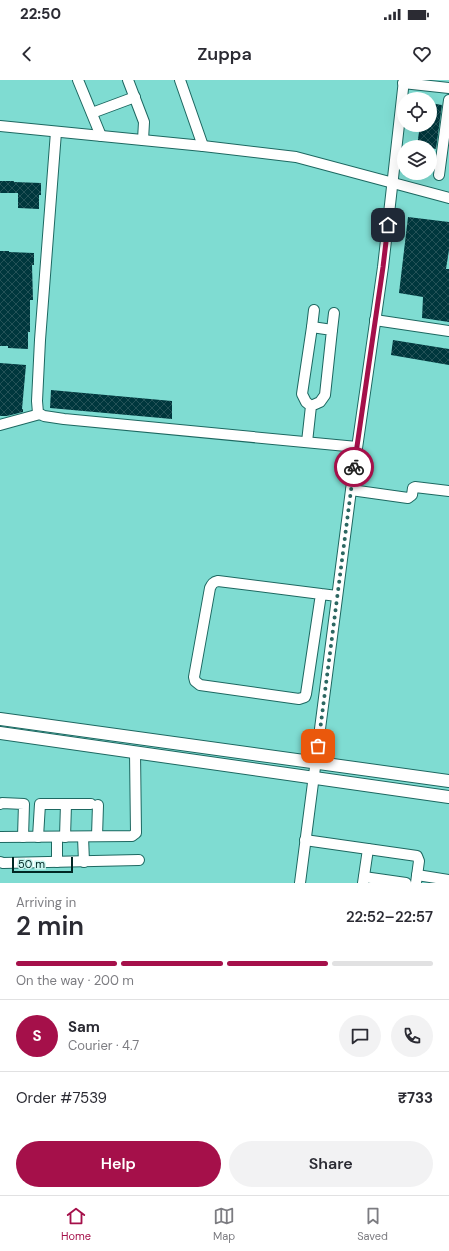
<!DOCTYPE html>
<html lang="en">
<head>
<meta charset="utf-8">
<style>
  body { margin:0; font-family:"DM Sans",sans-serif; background:#f2f2f3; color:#2b2b33; height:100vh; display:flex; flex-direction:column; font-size:15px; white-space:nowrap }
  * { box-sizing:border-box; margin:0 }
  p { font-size:13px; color:#7c7c81 }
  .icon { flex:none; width:22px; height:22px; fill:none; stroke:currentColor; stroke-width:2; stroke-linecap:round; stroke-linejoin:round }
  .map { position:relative; height:803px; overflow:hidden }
  .side { display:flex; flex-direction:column; background:#fff; flex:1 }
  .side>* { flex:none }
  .buttons { position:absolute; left:397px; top:12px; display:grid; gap:8px }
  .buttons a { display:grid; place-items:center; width:40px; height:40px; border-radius:50%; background:#fff; box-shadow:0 4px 16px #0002; font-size:20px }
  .scale { position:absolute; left:12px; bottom:10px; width:61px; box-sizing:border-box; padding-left:4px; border:2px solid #002724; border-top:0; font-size:11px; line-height:14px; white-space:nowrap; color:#002724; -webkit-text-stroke:3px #c8f4ee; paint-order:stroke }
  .pin { position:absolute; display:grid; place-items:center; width:34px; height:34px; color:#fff; margin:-17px; border-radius:8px; box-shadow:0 2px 6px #0006 }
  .courier { position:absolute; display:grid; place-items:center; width:40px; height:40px; margin:-20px; border:3px solid #a5104a; border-radius:50%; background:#fff; color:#222; box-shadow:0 1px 5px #0007 }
  .summary em { font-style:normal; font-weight:600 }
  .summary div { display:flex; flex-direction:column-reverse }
  .summary { display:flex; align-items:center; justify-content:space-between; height:68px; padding:0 16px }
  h1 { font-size:26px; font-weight:600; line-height:30px }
  .bar { display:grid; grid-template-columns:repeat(4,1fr); gap:6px 4px; align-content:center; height:48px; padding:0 16px }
  .bar i { height:5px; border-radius:3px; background:#e1e1e2 }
  .bar .active { background:#a5104a }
  .bar p { grid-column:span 4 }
  .line { display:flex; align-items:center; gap:10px; padding:0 16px; border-top:1px solid #e1e1e2 }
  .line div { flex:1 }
  .round { display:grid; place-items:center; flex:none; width:42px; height:42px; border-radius:21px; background:#f2f2f3 }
  .primary-button { display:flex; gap:8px; margin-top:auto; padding:8px 16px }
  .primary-button a { flex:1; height:46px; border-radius:24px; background:#a5104a; color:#fff; font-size:16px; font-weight:600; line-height:46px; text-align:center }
  .primary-button a+a { background:#f2f2f3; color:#2b2b33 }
  .status { display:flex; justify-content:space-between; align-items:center; height:28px; padding:0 20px; background:#fff; direction:ltr }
  .status svg { height:11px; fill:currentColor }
  header { display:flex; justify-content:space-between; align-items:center; height:52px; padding:0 16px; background:#fff; font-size:18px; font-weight:600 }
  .dock { display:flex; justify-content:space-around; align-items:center; height:56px; border-top:1px solid #e1e1e2; background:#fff; font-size:11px; color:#7c7c81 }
  .dock a { display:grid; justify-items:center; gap:2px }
  .dock .active { color:#a5104a }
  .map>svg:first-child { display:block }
  .building { fill:url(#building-cross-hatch) }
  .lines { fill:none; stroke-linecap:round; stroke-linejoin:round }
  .minor-casing { stroke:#1d6861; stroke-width:12 }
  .tertiary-casing { stroke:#1d6861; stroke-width:14 }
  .minor { stroke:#fff; stroke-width:10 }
  .tertiary { stroke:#fff; stroke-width:12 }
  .done { stroke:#2c6661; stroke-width:4; stroke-dasharray:0 7.2 }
  .route { stroke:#a5104a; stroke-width:5 }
</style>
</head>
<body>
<div class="status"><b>22:50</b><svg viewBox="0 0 49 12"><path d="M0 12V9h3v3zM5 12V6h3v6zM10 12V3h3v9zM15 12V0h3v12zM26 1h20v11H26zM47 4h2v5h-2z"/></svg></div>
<header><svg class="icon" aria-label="back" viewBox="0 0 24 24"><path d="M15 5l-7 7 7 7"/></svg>Zuppa<svg class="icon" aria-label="heart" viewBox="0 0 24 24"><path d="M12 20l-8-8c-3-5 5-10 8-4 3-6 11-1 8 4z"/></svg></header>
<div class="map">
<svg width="449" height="803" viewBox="0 0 449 803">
  <defs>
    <pattern id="building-cross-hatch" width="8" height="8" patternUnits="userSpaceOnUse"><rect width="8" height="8" fill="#00373d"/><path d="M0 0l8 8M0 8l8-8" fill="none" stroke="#245257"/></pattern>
  </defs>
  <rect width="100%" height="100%" fill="#7fdcd2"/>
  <g class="building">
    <polygon points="430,23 442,25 436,69 417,66 420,45 430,45"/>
    <polygon points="0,101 14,101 14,102 41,103 41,115 39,115 39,129 18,128 18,113 0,113"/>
    <polygon points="408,137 449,142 449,170 446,189 449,189 449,242 422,238 423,217 399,213"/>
    <polygon points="0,171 9,171 9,172 34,173 34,185 32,185 33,220 30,220 30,252 28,252 28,269 8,268 8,266 0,266"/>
    <polygon points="393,260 449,269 449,285 391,275"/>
    <polygon points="0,283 26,285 22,329 23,329 23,332 7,336 0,336"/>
    <polygon points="51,310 172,321 172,339 50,328"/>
  </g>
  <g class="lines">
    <g class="minor-casing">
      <g id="minor">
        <polyline points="78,0 101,56"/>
        <polyline points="128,0 144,42 143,60"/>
        <polyline points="180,0 203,66"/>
        <polyline points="403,3 449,8"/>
        <polyline points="92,33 135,17"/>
        <polyline points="0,46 203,66 296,77 449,118"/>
        <polyline points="56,52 40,260 37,321 38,333 44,336 64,339 357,367"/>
        <polyline points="439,95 449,20"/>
        <polyline points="375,240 449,251"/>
        <polyline points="312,247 314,230"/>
        <polyline points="332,250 334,233"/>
        <polyline points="0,345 40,334"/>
        <polyline points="307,362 311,326 320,322 325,315 332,250 312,247 302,314 306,322 311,326"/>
        <polyline points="351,410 408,418 412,415 413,408 415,407 449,411"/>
        <path d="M 321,514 L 306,614 L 305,617 L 299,619 L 200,605 L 195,601 L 194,597 L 210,508 C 212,504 213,502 218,501 L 321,514 L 337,516"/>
        <polyline points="0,724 2,723 24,724 23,757"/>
        <polyline points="97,756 98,725"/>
        <polyline points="0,757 132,756 136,753 135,672"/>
        <polyline points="38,757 40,724 91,724"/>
        <polyline points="57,757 57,782"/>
        <polyline points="65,757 66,724"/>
        <polyline points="83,757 84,782"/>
        <polyline points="305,760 417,776 419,781 416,803"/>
        <polyline points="0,782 3,783 139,780"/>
        <polyline points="417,795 449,800"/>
        <polyline points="364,797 406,803"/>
        <polyline points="300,803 351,410 383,187 404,0"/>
        <polyline points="363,803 368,769"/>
      </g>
    </g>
    <g class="tertiary-casing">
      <g id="tertiary">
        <polyline points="0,639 449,701"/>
        <polyline points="0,653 449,717"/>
      </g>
    </g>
    <use href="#minor" class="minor"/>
    <use href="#tertiary" class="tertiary"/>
  </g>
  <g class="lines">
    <polyline class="done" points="318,666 354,387"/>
    <polyline class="route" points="354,387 383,187 388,145"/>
  </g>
</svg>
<div class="buttons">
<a><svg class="icon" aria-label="locate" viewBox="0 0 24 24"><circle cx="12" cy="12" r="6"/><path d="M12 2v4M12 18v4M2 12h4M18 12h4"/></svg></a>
<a><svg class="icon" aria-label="layers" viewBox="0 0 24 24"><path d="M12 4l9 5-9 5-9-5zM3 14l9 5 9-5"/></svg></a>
</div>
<div class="scale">50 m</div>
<div class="pin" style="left:318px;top:666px;background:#ea580c"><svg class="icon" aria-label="bag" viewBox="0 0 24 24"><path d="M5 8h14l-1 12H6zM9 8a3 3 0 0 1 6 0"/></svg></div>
<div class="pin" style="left:388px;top:145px;background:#1f2937"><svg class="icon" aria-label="home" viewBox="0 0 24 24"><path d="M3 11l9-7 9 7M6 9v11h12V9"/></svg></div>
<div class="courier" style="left:354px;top:387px"><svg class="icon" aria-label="bike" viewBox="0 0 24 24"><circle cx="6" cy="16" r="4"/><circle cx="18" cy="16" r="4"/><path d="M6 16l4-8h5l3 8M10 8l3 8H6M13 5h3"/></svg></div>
</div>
<section class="side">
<div class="summary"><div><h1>2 min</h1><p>Arriving in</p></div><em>22:52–22:57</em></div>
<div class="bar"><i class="active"></i><i class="active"></i><i class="active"></i><i></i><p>On the way · 200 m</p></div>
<div class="line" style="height:72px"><b class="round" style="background:#a5104a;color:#fff">S</b><div><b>Sam</b><p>Courier · 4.7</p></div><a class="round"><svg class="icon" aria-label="chat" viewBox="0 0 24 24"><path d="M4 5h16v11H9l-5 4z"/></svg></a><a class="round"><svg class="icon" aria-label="phone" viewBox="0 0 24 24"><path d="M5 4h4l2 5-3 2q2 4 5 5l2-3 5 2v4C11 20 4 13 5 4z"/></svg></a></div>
<div class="line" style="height:52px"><div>Order #7539</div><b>₹733</b></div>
<div class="primary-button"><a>Help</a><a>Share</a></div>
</section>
<nav class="dock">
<a class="active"><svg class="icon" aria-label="home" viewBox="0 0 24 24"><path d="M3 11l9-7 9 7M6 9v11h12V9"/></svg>Home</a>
<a><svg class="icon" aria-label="map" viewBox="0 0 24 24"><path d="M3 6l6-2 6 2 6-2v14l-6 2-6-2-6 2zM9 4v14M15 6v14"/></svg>Map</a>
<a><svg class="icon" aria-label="saved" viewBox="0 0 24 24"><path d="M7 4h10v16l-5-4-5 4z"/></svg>Saved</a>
</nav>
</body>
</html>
